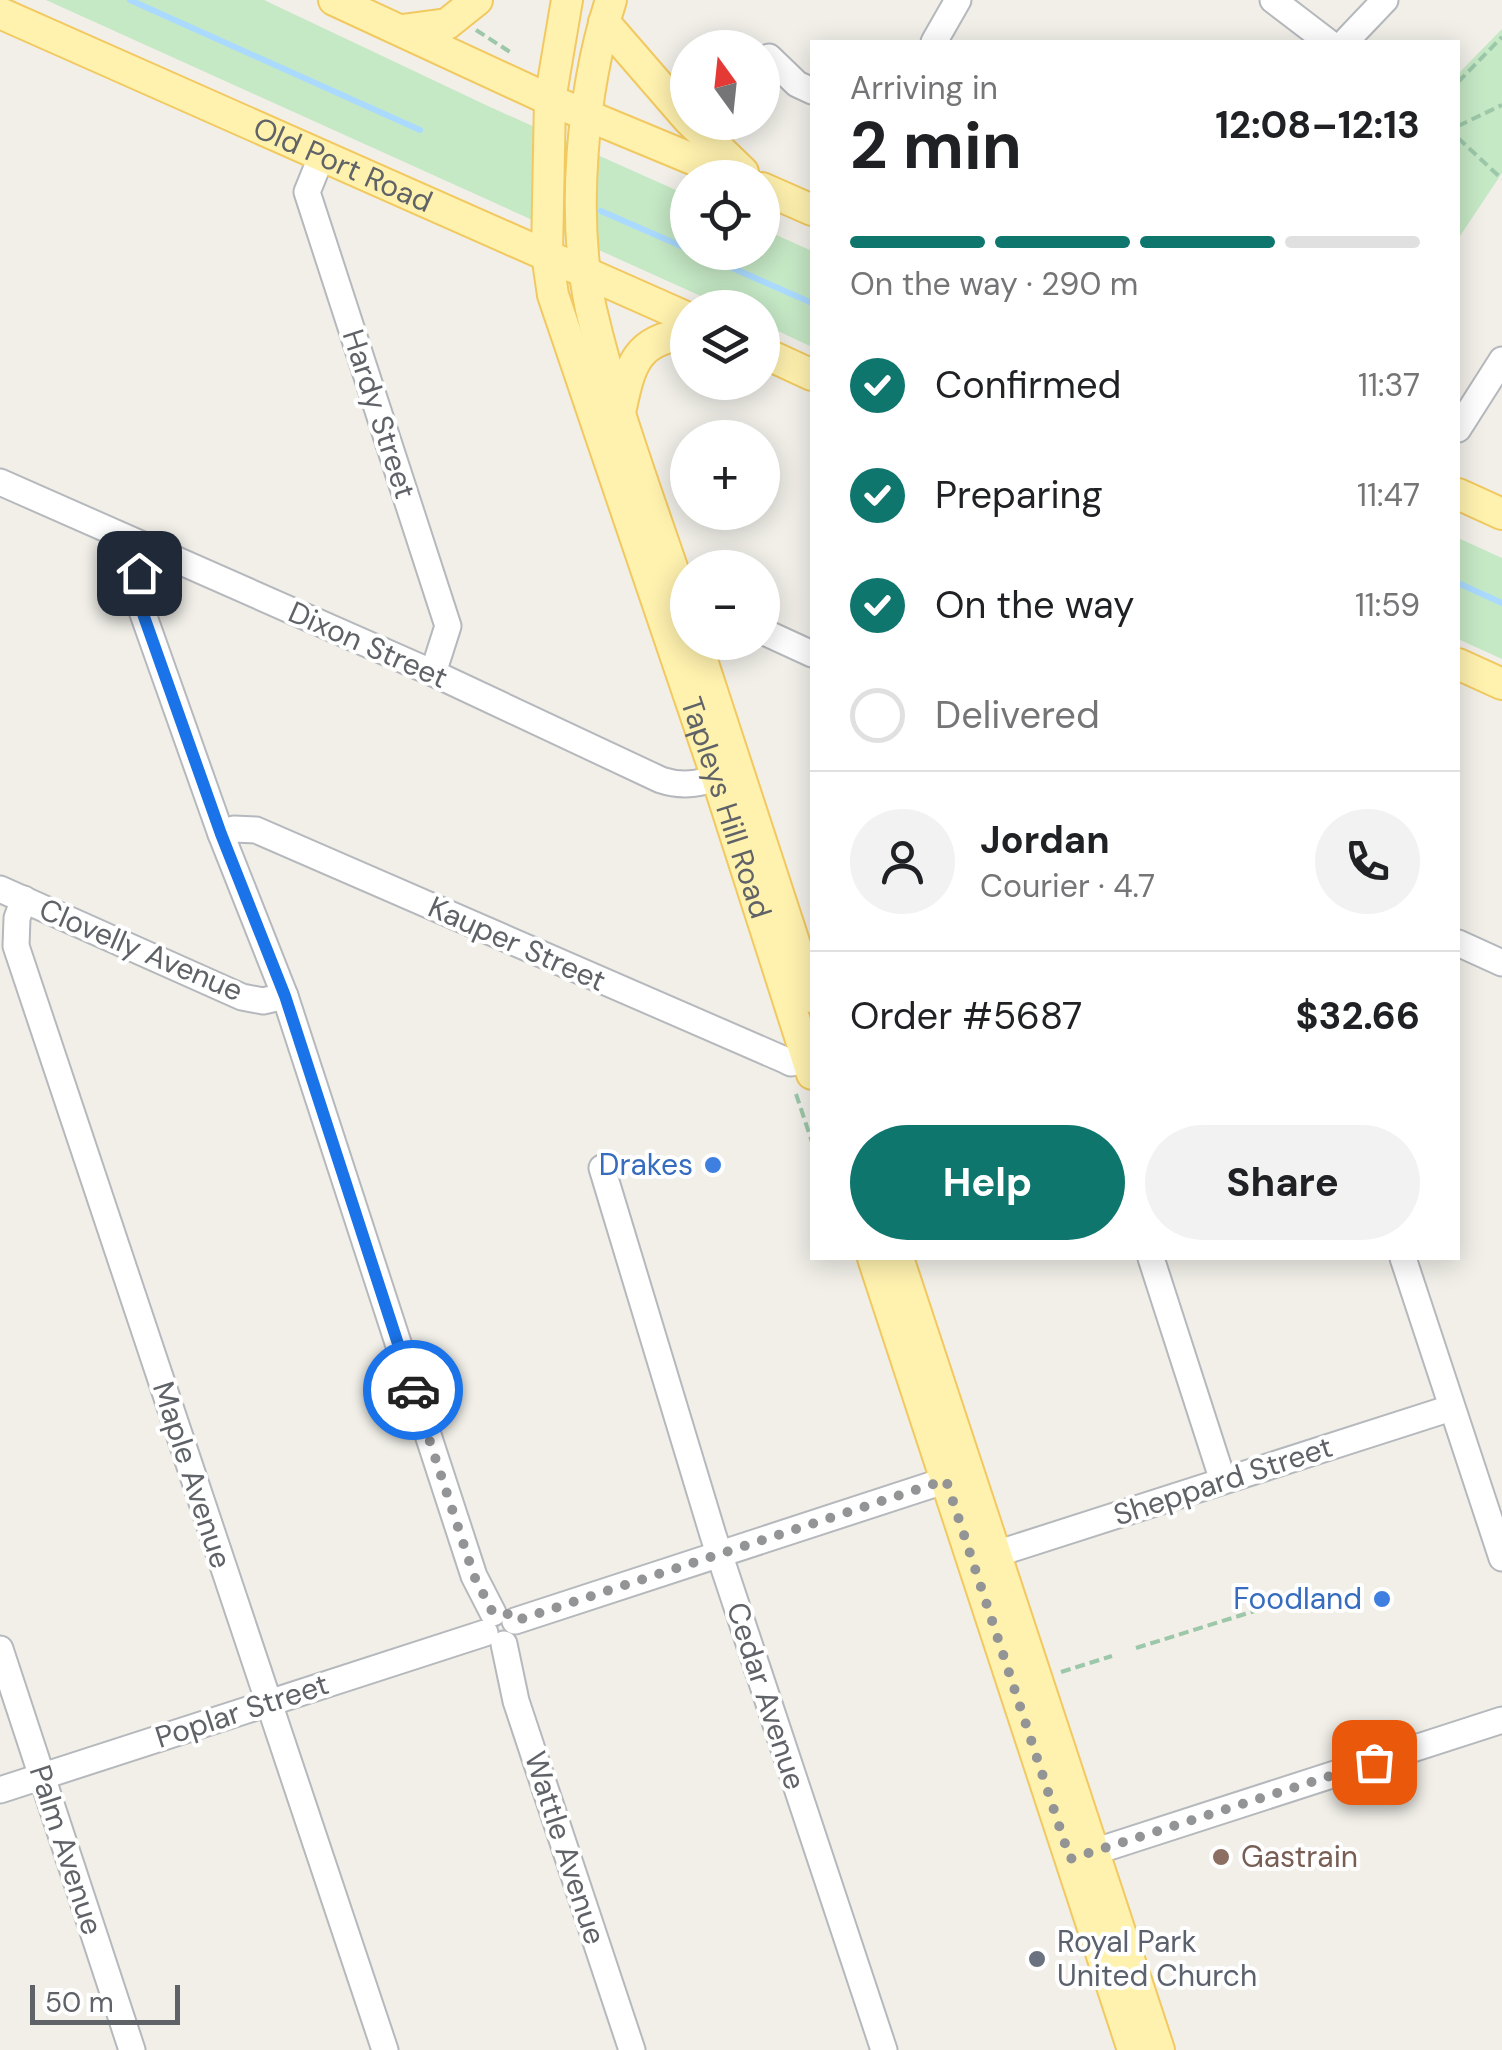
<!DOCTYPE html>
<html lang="en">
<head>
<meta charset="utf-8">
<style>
  body { margin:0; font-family:"DM Sans",sans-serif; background:#f2f2f2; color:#202124; height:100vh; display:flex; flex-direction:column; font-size:38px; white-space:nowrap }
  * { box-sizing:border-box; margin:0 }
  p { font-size:32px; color:#757577 }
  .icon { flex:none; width:55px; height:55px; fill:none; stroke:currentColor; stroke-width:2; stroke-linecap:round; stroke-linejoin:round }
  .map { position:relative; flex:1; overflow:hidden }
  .drawer { position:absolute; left:810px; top:40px; width:650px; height:1220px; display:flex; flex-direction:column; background:#fff; border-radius:0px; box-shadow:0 5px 25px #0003 }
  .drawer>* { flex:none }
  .needle { width:65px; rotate:345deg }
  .fabs { position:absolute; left:670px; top:30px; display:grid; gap:20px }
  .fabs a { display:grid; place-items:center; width:110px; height:110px; border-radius:50%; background:#fff; box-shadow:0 5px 25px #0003; font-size:50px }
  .scale { position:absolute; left:30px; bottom:25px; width:150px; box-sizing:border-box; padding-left:10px; border:5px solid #5f6368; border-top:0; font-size:28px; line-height:35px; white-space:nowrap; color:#5f6368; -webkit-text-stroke:8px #fff; paint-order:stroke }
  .pin { position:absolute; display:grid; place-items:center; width:85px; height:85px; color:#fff; margin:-42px; border-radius:20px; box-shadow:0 5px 15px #0006 }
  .courier { position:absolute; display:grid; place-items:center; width:100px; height:100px; margin:-50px; border:8px solid #1a73e8; border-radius:50%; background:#fff; color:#222; box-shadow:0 2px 12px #0007 }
  .summary em { font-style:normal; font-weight:700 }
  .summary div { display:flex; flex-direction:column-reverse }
  .summary { display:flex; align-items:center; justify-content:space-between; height:170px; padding:0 40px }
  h1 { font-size:65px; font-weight:700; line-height:75px }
  .bar { display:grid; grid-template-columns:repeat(4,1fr); gap:15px 10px; align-content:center; height:120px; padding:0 40px }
  .bar i { height:12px; border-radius:8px; background:#e0e0e0 }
  .bar .active { background:#0f766e }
  .bar p { grid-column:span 4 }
  .line { display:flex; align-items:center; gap:25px; padding:0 40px; border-top:2px solid #e0e0e0 }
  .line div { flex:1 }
  .round { display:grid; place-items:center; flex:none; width:105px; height:105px; border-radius:52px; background:#f2f2f2 }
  ol { padding:0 40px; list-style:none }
  li { display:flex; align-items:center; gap:30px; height:110px }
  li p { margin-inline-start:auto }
  li .icon { padding:10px; border-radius:50%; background:#0f766e; color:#fff; stroke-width:4 }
  li:last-child { color:#757577 }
  li i { width:55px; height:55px; border:5px solid #e0e0e0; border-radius:50% }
  .cta { display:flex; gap:20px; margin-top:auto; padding:20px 40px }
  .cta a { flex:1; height:115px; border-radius:60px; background:#0f766e; color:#fff; font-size:40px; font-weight:700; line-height:115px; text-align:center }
  .cta a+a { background:#f2f2f2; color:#202124 }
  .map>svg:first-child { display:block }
  .green { fill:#c5e8c5 }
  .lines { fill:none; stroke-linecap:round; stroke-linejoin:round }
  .stream { stroke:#aadaff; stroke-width:6 }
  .minor-casing { stroke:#b5b8bc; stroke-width:29 }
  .major-casing { stroke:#f2c960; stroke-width:34 }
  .path { stroke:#9cc7a9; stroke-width:4; stroke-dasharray:10 5; stroke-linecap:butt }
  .minor { stroke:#fff; stroke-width:25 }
  .major { stroke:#fff2af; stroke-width:30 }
  .done { stroke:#929495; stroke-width:10; stroke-dasharray:0 18 }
  .route { stroke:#1a73e8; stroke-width:12 }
  .shop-dot { fill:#3f7fe0; stroke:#fff; stroke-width:4 }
  .education-dot { fill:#8d6e63; stroke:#fff; stroke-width:4 }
  .worship-dot { fill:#6b7280; stroke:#fff; stroke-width:4 }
  .labels { text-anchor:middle; stroke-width:8; stroke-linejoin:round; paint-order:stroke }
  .street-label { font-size:30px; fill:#5f6368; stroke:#fff }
  .shop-label { font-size:30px; fill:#366cbe; stroke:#fff; text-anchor:end }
  .education-label { font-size:30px; fill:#785e54; stroke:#fff; text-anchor:start }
  .worship-label { font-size:30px; fill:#5b616d; stroke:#fff; text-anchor:start }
</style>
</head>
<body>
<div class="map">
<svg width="1502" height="2050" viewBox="0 0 1502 2050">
  <rect width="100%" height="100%" fill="#f1efe8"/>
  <g class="green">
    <polygon points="46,0 264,0 490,107 687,195 688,252 762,252 763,229 812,251 812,347 763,324 762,308 725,307"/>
    <polygon points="1502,29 1502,173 1458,239 1458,74"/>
    <polygon points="1458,538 1502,558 1502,659 1458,639"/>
  </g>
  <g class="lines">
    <g class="stream">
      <polyline points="130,0 420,130"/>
      <polyline points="601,211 688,249"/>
      <polyline points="696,252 812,303"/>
      <polyline points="1458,583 1502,603"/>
    </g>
    <g class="minor-casing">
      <g id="minor">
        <polyline points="1273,0 1328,42"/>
        <polyline points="934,42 958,0"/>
        <polyline points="1345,42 1385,0"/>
        <polyline points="769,57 797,84 812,91"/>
        <polyline points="322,155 307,192 448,626 433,673"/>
        <polyline points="1458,429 1502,360"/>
        <path d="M 0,482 L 433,673 L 661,780 C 688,789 707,781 733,773"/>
        <polyline points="142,545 136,594 221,834 285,996 474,1576 493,1613"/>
        <polyline points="762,631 812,654"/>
        <polyline points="221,834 234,829 256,830 785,1060 791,1063 812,1058"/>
        <polyline points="0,889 242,997 263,1001 285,996"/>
        <polyline points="24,899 17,918 16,946 385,2050"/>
        <polyline points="1458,943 1502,963"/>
        <polyline points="602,1168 713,1535 884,2050"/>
        <polyline points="1151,1258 1223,1481"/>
        <polyline points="1403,1258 1502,1558"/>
        <polyline points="996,1554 1451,1408"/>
        <polyline points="515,1621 962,1475"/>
        <polyline points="504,1644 516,1701 632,2050"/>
        <polyline points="0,1649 132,2050"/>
        <polyline points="0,1790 485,1633"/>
        <polyline points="1078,1857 1502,1720"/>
      </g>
    </g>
    <g class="major-casing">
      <g id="major">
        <polyline points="334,0 550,100 738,178"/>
        <path id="s1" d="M 567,0 L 550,100 L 547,254 L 553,295 L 717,778 L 812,1074"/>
        <path d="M 611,0 C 582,90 571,216 591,309 C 615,413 655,514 688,615"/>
        <path id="s2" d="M 0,13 L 688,318"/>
        <polyline points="604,22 688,119"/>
        <polyline points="402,30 447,24 477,0"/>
        <polyline points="691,122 743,172"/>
        <polyline points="762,188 812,210"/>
        <polyline points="762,352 812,375"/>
        <path d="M 621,408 C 630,365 637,338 688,334"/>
        <polyline points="1458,494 1502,514"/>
        <polyline points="696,642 812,997"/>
        <polyline points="1458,664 1502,684"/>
        <polyline points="873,1258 1133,2050"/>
        <polyline points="898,1258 1159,2050"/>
      </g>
    </g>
    <g class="path">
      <polyline points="476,30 510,52"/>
      <polyline points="1458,82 1502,37"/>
      <polyline points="1458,126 1502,105"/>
      <polyline points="1458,138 1502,179"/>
      <polyline points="796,1094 812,1142"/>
      <polyline points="1136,1648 1261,1609"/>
      <polyline points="1061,1672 1112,1656"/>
    </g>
    <use href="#minor" class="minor"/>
    <use href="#major" class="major"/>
  </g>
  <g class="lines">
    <polyline class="done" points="413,1390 474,1576 493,1613 508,1614 515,1621 946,1480 1070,1859 1374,1762"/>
    <polyline class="route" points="139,573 136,594 221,834 285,996 413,1390"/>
  </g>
  <g class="shop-dot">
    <circle cx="713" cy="1165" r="10"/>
    <circle cx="1382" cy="1599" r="10"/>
  </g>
  <circle class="education-dot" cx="1221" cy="1857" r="10"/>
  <circle class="worship-dot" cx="1037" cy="1959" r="10"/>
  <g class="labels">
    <g class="street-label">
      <text dy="10" stroke="none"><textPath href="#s2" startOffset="375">Old Port Road</textPath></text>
      <text transform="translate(379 414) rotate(72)" y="10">Hardy Street</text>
      <text transform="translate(368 645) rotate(24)" y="10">Dixon Street</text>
      <text dy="10" stroke="none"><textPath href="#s1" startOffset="838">Tapleys Hill Road</textPath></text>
      <text transform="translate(517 944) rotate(24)" y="10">Kauper Street</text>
      <text transform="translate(141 950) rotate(23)" y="10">Clovelly Avenue</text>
      <text transform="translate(192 1475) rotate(72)" y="10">Maple Avenue</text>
      <text transform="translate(1223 1481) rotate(-18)" y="10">Sheppard Street</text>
      <text transform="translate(766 1696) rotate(72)" y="10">Cedar Avenue</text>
      <text transform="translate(242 1711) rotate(-18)" y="10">Poplar Street</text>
      <text transform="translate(565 1848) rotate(72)" y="10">Wattle Avenue</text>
      <text transform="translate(66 1850) rotate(72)" y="10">Palm Avenue</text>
    </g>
    <g class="shop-label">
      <text x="693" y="1175">Drakes</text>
      <text x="1362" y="1609">Foodland</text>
    </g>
    <g class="education-label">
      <text x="1241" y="1867">Gastrain</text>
    </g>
    <g class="worship-label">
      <text x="1057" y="1952">Royal Park<tspan x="1057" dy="34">United Church</tspan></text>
    </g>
  </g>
</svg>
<div class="fabs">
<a><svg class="needle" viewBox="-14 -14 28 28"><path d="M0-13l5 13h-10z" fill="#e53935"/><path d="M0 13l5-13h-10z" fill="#757577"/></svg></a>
<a><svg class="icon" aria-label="locate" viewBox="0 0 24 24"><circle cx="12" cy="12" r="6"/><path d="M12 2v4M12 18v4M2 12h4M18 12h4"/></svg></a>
<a><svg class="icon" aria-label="layers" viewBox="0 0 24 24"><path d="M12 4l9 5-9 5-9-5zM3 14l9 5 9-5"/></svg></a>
<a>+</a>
<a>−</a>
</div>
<div class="scale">50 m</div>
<div class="pin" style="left:1374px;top:1762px;background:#ea580c"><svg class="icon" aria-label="bag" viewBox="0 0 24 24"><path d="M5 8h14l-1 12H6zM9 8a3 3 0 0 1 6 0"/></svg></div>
<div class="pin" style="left:139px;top:573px;background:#1f2937"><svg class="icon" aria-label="home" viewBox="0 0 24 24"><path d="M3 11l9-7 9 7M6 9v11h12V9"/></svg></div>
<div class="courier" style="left:413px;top:1390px"><svg class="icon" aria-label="car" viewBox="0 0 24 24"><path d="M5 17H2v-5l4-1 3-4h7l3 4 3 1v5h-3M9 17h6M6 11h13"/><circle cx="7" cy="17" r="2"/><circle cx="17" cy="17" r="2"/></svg></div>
<section class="drawer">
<div class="summary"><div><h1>2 min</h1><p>Arriving in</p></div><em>12:08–12:13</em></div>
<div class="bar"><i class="active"></i><i class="active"></i><i class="active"></i><i></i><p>On the way · 290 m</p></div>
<ol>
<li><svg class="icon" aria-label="check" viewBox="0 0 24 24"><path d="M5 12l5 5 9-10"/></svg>Confirmed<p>11:37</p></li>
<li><svg class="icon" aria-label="check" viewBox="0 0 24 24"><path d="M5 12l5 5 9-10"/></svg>Preparing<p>11:47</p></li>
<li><svg class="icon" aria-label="check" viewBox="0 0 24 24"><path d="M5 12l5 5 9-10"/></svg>On the way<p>11:59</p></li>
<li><i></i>Delivered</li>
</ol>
<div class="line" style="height:180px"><a class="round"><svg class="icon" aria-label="person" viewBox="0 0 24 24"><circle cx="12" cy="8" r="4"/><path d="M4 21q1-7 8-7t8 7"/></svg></a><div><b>Jordan</b><p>Courier · 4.7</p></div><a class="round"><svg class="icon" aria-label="phone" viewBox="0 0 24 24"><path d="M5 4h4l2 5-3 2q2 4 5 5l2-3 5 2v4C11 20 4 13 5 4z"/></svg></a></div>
<div class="line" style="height:130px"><div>Order #5687</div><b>$32.66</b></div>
<div class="cta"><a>Help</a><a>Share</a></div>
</section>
</div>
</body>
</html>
